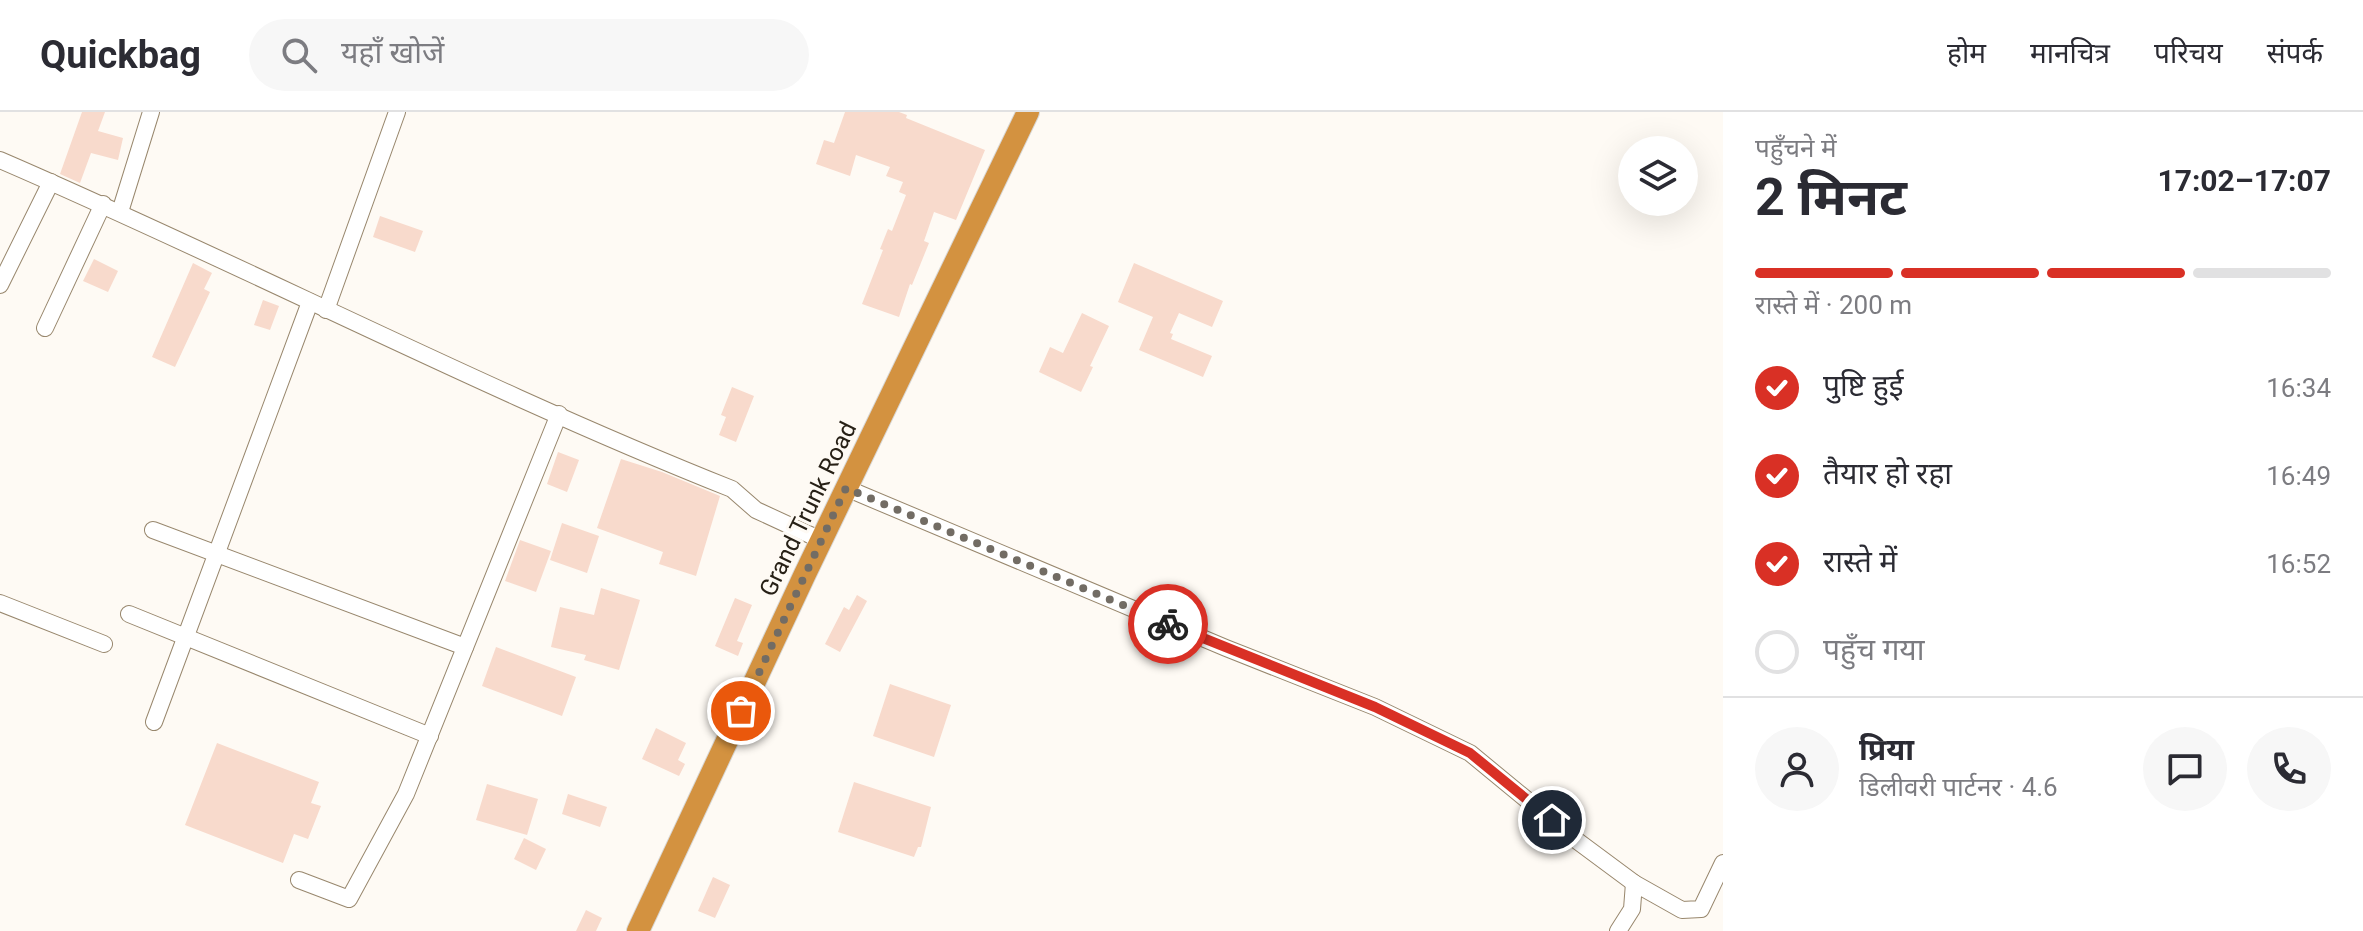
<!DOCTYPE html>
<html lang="hi">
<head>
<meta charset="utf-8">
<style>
  body { margin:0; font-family:Roboto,"Noto Sans Devanagari",sans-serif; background:#f7f7f7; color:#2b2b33; height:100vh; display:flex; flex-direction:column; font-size:30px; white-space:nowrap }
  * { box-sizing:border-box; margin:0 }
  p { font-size:26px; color:#7c7c81 }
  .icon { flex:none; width:44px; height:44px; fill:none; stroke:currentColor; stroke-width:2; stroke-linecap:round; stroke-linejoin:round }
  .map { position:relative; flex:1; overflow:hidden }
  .sheet { display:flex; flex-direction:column; background:#fff; width:640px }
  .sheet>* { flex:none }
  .buttons { position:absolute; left:1618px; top:24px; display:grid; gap:16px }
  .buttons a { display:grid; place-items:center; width:80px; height:80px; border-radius:50%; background:#fff; box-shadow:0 8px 32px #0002; font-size:40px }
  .pin { position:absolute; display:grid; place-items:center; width:68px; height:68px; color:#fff; margin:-34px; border:4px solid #fff; border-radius:50%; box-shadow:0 2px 8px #0007 }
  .courier { position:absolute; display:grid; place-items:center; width:80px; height:80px; margin:-40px; border:6px solid #d93025; border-radius:50%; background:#fff; color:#222; box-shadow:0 2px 10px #0007 }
  .headline em { font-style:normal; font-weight:700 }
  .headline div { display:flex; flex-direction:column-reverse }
  .headline { display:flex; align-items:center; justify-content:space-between; height:136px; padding:0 32px }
  h1 { font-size:52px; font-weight:700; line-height:60px }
  .bar { display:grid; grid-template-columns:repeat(4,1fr); gap:12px 8px; align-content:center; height:96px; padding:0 32px }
  .bar i { height:10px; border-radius:6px; background:#e1e1e2 }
  .bar .on { background:#d93025 }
  .bar p { grid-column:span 4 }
  .line { display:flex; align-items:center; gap:20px; padding:0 32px; border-top:2px solid #e1e1e2 }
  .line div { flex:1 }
  .round { display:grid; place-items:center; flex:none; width:84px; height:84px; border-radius:42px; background:#f7f7f7 }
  ol { padding:0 32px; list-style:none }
  li { display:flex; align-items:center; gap:24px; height:88px }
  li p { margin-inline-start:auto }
  li .icon { padding:8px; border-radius:50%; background:#d93025; color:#fff; stroke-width:4 }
  li:last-child { color:#7c7c81 }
  li i { width:44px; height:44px; border:4px solid #e1e1e2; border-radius:50% }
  header { display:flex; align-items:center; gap:48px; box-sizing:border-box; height:112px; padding:0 40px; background:#fff; border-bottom:2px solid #e1e1e2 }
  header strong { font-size:38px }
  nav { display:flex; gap:44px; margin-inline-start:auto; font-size:28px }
  .search { width:560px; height:72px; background:#f7f7f7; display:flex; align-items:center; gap:20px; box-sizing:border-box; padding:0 28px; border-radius:44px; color:#7c7c81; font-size:30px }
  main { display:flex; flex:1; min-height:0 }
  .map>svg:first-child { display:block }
  .building { fill:#f8dacc }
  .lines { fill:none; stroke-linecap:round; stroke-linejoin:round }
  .minor-casing { stroke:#98876d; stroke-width:18 }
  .highway-casing { stroke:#d8d7d5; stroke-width:24 }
  .minor { stroke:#fff; stroke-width:16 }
  .highway { stroke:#d39240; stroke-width:22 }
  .done { stroke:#726c64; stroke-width:8; stroke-dasharray:0 14.4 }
  .route { stroke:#d93025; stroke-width:10 }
  .labels { text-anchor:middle; stroke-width:6; stroke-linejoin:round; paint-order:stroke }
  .street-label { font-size:24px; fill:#272016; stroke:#fefaf4 }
</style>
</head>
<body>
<header>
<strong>Quickbag</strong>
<div class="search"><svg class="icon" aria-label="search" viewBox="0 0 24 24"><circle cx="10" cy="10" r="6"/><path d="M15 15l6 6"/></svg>यहाँ खोजें</div>
<nav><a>होम</a><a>मानचित्र</a><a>परिचय</a><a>संपर्क</a></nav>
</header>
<main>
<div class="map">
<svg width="1723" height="819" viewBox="0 0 1723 819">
  <rect width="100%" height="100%" fill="#fefaf4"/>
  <g class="building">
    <polygon points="82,0 105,0 98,19 123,26 118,48 91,41 80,71 60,62"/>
    <polygon points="845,0 899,0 907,3 906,6 985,38 956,108 934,100 924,129 929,131 912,173 910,172 899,205 862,192 883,138 880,137 888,117 892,119 906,83 899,80 903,70 886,64 890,55 856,43 850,64 816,52 824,28 834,31"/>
    <polygon points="380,104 423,119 415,140 373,125"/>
    <polygon points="94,147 118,159 108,180 83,169"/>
    <polygon points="193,151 212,161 204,177 210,180 175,255 152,245"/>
    <polygon points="1134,151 1223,189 1212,215 1179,201 1170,221 1173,222 1171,227 1212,244 1203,265 1139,238 1153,205 1118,190"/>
    <polygon points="263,188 279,194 270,218 254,213"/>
    <polygon points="1082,201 1109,214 1090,254 1093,255 1081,280 1039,260 1050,235 1063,241"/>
    <polygon points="732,275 754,284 736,330 719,323 726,305 721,303"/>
    <polygon points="558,340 579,348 567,380 547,372"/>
    <polygon points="621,347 662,360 720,384 696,464 659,452 663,440 597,416"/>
    <polygon points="562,411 599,424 587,461 550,448"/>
    <polygon points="520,428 551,439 536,480 505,469"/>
    <polygon points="601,476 640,488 619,558 584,548 586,543 551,535 560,495 594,503"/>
    <polygon points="857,483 867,489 840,540 825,532 844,495 849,498"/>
    <polygon points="735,486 752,493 737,529 743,531 738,544 715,534"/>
    <polygon points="496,535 576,565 562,604 482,574"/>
    <polygon points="890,572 951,593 934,645 873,624"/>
    <polygon points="656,616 686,631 678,648 685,652 679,664 642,647"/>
    <polygon points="217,631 319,670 311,691 321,694 308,727 294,722 283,751 185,713"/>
    <polygon points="854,670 931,695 921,735 918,735 914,745 838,720"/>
    <polygon points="487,672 538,687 527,723 476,708"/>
    <polygon points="568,682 607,695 600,715 562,702"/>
    <polygon points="524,726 546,737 536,758 514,747"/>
    <polygon points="713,765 730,773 715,806 698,799"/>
    <polygon points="586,798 602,806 596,819 576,819"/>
  </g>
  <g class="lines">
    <g class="minor-casing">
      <g id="minor">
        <path d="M 0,48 C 246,154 483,278 732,377 L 756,398 L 821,428"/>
        <polyline points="120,100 151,0"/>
        <polyline points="0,173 51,70"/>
        <polyline points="326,198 397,0"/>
        <polyline points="45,216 103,92"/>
        <polyline points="846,376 1226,536 1375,595 1470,641 1572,725 1634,771"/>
        <polyline points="153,418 465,535"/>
        <polyline points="0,491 104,532"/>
        <polyline points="129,502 430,624"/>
        <polyline points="154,610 310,190"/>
        <polyline points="299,768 349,787 406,682 559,302"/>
        <polyline points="1618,819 1632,797 1634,771 1682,798 1701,797 1723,751"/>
      </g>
    </g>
    <g class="highway-casing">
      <polyline id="highway" points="638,819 805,462 1028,0"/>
    </g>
    <use href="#minor" class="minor"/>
    <use href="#highway" class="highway"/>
  </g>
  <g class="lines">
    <polyline class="done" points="741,599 846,376 1168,512"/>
    <polyline class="route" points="1168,512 1375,595 1470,641 1552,708"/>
  </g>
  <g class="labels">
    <g class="street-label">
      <text transform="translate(808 397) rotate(-64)" y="8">Grand Trunk Road</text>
    </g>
  </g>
</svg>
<div class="buttons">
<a><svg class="icon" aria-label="layers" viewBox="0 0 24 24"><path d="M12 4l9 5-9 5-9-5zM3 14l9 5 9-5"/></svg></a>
</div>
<div class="pin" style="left:741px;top:599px;background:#ea580c"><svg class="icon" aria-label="bag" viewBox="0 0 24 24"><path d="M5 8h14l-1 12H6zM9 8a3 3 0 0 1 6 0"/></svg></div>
<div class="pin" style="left:1552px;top:708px;background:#1f2937"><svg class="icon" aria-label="home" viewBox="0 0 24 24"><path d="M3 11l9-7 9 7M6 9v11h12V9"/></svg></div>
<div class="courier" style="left:1168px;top:512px"><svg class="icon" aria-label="bike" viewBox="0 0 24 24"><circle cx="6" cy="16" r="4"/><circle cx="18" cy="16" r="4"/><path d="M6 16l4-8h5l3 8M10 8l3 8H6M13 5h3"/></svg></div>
</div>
<section class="sheet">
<div class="headline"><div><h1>2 मिनट</h1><p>पहुँचने में</p></div><em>17:02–17:07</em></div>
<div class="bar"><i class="on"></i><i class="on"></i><i class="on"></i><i></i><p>रास्ते में · 200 m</p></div>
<ol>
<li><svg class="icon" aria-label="check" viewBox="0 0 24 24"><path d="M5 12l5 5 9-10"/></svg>पुष्टि हुई<p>16:34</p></li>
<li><svg class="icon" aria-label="check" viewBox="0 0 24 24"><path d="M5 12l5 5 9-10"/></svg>तैयार हो रहा<p>16:49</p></li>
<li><svg class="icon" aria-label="check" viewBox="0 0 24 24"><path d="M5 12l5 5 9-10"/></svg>रास्ते में<p>16:52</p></li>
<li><i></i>पहुँच गया</li>
</ol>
<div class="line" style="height:144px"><a class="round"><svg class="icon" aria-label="person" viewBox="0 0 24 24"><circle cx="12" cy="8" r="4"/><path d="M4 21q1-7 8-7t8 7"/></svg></a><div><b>प्रिया</b><p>डिलीवरी पार्टनर · 4.6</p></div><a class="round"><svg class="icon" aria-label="chat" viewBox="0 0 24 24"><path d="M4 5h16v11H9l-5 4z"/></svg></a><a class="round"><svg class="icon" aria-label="phone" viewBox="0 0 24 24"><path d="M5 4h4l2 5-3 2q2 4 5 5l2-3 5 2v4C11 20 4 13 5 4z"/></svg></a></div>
</section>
</main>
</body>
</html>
